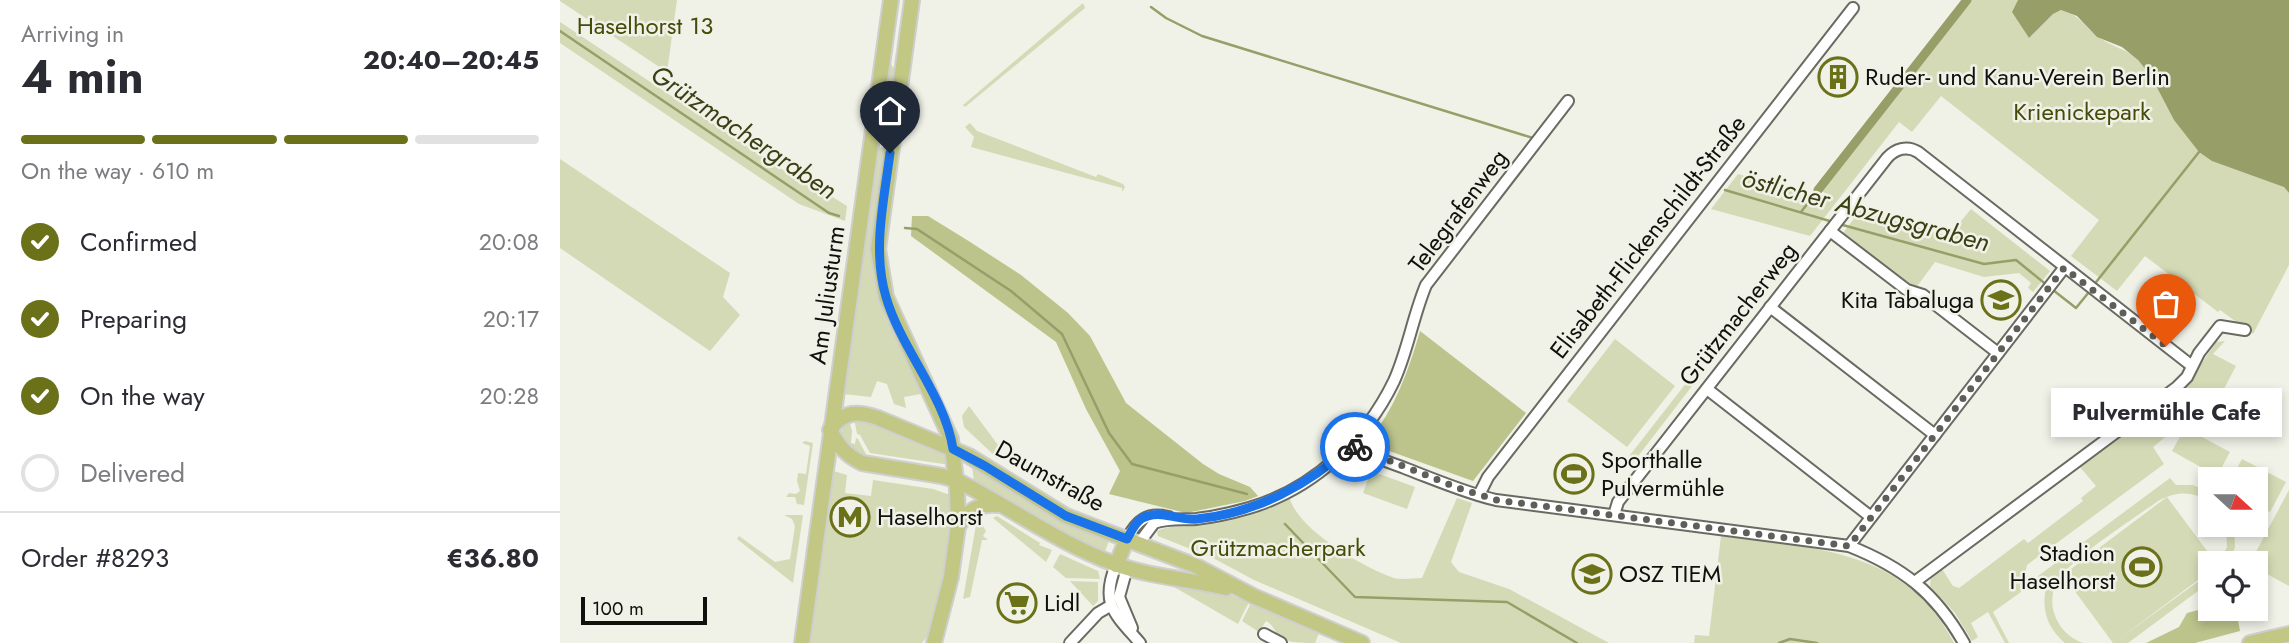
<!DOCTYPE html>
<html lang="en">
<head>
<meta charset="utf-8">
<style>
  body { margin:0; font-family:Jost,sans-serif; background:#f7f7f7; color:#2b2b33; height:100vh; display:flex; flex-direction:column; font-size:26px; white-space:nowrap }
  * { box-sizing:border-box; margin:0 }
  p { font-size:23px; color:#7c7c81 }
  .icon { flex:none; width:38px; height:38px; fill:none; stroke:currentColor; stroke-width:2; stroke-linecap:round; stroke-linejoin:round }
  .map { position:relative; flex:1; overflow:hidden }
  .panel { display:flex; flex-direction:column; background:#fff; width:560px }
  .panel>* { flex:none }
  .needle { width:46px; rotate:111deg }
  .tools { position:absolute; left:1638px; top:467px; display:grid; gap:14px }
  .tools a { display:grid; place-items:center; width:70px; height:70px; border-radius:0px; background:#fff; box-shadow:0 4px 10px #0003; font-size:35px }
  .scale { position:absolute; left:21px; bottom:18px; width:126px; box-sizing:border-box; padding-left:7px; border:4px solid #10100d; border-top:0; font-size:19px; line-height:24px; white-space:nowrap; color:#10100d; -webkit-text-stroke:5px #f0f1e7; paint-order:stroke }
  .pin { position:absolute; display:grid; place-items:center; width:60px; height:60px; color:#fff; margin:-72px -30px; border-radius:50% 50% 50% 0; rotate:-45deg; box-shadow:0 0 7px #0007 }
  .pin .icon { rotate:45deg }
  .courier { position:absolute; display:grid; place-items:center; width:70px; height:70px; margin:-35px; border:5px solid #1a73e8; border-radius:50%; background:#fff; color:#222; box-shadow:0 2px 9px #0007 }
  .bubble { position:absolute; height:49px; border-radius:0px; background:#fff; box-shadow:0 4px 10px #0003; font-size:23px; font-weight:700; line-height:49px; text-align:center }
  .head em { font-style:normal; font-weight:700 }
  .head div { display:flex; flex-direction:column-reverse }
  .head { display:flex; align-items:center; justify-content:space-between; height:119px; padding:0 21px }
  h1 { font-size:46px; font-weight:700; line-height:52px }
  .bar { display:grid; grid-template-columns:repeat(4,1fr); gap:10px 7px; align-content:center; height:84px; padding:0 21px }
  .bar i { height:9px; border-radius:5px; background:#e1e1e2 }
  .bar .on { background:#6b7119 }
  .bar p { grid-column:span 4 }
  .line { display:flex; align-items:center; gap:18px; padding:0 21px; border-top:2px solid #e1e1e2 }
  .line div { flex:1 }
  ol { padding:0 21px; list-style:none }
  li { display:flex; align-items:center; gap:21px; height:77px }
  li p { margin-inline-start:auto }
  li .icon { padding:7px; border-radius:50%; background:#6b7119; color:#fff; stroke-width:4 }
  li:last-child { color:#7c7c81 }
  li i { width:38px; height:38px; border:4px solid #e1e1e2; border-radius:50% }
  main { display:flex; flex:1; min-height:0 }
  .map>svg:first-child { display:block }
  .green { fill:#d5dab6 }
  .forest { fill:#bcc38b }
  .water { fill:#989e68 }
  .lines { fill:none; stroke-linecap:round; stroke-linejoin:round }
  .stream { stroke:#989e68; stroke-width:2.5 }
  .canal { stroke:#989e68; stroke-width:9 }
  .minor-casing { stroke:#696b62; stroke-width:14 }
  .major-casing { stroke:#cfcfcf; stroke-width:18 }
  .minor { stroke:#fff; stroke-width:10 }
  .major { stroke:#c2c784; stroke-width:14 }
  .done { stroke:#5e5f59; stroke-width:7; stroke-dasharray:0 12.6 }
  .route { stroke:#1a73e8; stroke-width:9 }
  .labels { text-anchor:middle; stroke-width:5; stroke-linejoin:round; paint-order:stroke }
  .park-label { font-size:24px; fill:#464b09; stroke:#f0f1e7 }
  .poi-label { font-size:24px; fill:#10100d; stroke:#f0f1e7; text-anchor:start }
  .street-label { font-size:24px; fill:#10100d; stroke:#f0f1e7 }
  .water-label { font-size:26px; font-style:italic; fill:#3b3f14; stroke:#f0f1e7 }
</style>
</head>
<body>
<main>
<section class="panel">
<div class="head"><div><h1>4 min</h1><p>Arriving in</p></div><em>20:40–20:45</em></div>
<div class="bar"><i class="on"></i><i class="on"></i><i class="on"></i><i></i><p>On the way · 610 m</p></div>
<ol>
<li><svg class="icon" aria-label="check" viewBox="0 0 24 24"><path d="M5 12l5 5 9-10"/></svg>Confirmed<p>20:08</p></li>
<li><svg class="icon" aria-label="check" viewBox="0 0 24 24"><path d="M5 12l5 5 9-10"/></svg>Preparing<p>20:17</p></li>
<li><svg class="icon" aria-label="check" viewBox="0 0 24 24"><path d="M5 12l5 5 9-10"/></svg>On the way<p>20:28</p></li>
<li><i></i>Delivered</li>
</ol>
<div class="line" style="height:91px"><div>Order #8293</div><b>€36.80</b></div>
</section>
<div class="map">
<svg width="1729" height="643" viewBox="0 0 1729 643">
  <rect width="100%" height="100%" fill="#f0f1e7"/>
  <g class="green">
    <polygon points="0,0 117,0 107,72 0,1"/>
    <path d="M 1407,0 L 1458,0 L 1453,12 L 1469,38 L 1493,14 L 1501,10 C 1522,17 1520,22 1536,35 C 1548,46 1566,48 1578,60 C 1599,80 1604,109 1623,129 L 1724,187 L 1729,193 L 1729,265 L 1693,334 L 1660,310 L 1658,312 L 1585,256 L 1557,291 L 1511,256 L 1539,220 L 1381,96 L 1352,132 L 1339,122 L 1250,236 L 1151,209 L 1178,174 L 1265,200 L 1268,194 L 1258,190 Z"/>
    <polygon points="523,3 525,8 405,107 403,105"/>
    <polygon points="0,22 244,184 263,191 287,206 285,221 239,204 0,43"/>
    <polygon points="330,63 336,71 329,122 322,121"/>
    <polygon points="410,123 417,131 536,177 538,174 563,184 565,187 562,192 562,188 411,147 414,137 405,127"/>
    <path d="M 317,147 L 325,148 C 321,183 312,220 312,255 C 312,305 343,351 366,393 L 344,397 L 346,408 L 334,404 L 327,384 L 317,381 L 311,397 L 283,394 Z"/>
    <polygon points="0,159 170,273 163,297 180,315 150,351 0,248"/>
    <polygon points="1411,209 1490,271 1473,292 1468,288 1471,283 1459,273 1424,277 1375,262 1355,289 1283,233 1300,211 1389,236"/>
    <polygon points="1055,339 1115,386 1067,447 1007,401"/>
    <polygon points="1665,341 1653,354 1676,366 1645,425 1622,414 1614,430 1593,447 1604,464 1467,565 1461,592 1433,612 1449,643 1445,643 1428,612 1411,623 1418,637 1412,641 1395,613 1370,586 1371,577 1382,569 1393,586 1399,588 1464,539 1468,543 1523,501 1521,498 1536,486 1520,467 1625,388 1656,342"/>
    <polygon points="1127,382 1132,386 1069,468 1063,464"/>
    <polygon points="409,406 438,445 436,457 404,427 402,416"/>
    <polygon points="294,418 303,418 387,453 390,465 310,453 300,435 297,434"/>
    <path d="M 289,420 L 292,431 L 291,443 L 295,444 L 296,438 L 298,439 L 308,458 C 293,452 268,438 289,420 Z"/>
    <polygon points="1625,428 1670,452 1657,476 1612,451"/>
    <polygon points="245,441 253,443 244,505 237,504 235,497 226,497 229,493 236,494 240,491 237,481 238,473 246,474 250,446 242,443"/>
    <polygon points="1682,459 1726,482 1710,512 1696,504 1696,480 1671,479"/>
    <polygon points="412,466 505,522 549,541 544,554 520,544 414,482"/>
    <polygon points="270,470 287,475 285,493 311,496 313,480 373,489 393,496 389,567 375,626 362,643 245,643"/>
    <polygon points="811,471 855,487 847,509 803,493"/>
    <path d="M 1610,478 L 1616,485 L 1633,485 L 1650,492 L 1650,502 C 1632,491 1617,491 1598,501 C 1575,518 1508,560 1497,582 C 1492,590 1491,604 1494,613 C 1499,628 1509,638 1523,643 L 1505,643 C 1488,629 1481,610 1486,588 L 1478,576 Z"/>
    <polygon points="1729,490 1729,586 1696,568 1696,564 1690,563"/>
    <polygon points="1607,497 1656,563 1650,564 1650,571 1559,639 1650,573 1650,582 1568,643 1553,643 1503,575"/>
    <path d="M 897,498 L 912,503 L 891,562 L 899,572 L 949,589 L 1049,643 L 841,643 L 694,580 L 653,558 L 598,536 L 597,531 C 611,524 630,528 646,525 C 675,521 704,512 730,499 C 739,530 804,568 834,578 C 842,580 853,578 862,578 Z"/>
    <polygon points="224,515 243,515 233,583 177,539 179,536 215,562 230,559 235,526 232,519"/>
    <polygon points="437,516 480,543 479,545 492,550 486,562 433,518"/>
    <polygon points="421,523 426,531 423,536 428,540 422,540 410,597 403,599 416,525"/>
    <polygon points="1666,525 1674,525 1675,547 1669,563 1659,563 1667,547"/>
    <path d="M 1161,536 C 1253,548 1346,548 1394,643 L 1134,643 L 1135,635 L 1149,636 Z"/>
    <polygon points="500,554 538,571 540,579 506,578 493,567"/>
    <polygon points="609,580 668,594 689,602 678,624 609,584"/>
    <polygon points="510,581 538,582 538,601 533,606"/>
    <path d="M 691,603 L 759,633 L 755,643 C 742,643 724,643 717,634 C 713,628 713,625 706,621 L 699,632 L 682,621 Z"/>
  </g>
  <g class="forest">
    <polygon points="352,216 368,216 407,240 461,275 508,313 530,336 566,403 643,464 659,474 690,487 698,496 685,501 626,513 549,494 560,471 526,409 496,342 351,236"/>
    <path d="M 860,331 L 966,413 L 913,481 L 807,443 C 835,409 848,372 860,331 Z"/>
    <polygon points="1650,600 1650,609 1676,609 1680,631 1635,643 1586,643 1619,627 1627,613 1642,609"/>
  </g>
  <polygon class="water" points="1458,0 1729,0 1729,193 1724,187 1652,161 1639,152 1614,120 1591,76 1578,60 1562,47 1537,37 1517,16 1501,10 1493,14 1469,38 1452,12"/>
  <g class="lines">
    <g class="stream">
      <polyline points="591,7 606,18 642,36 973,138"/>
      <polyline points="0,31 269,213 279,216"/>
      <polyline points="1165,190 1273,222"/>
      <polyline points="1241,212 1258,190"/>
      <polyline points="1279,224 1424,264 1456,260 1488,286"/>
      <polyline points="345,228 357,229 451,291 502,334 549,433 572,464 687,494"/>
      <polyline points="1533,286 1639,152"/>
      <polyline points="1493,290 1516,308 1529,292"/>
      <polyline points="725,524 795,597 947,602 1017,643"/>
      <polyline points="1219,643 1230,639 1257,643"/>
    </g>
    <polyline class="canal" points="1258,190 1407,0"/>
    <g class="minor-casing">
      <g id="minor">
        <polyline points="1270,231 1347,290 1363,295 1438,353"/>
        <polyline points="1210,307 1375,435"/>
        <polyline points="1147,389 1311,517"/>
        <path d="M 792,445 C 808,456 829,462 847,469 C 876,480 906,493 936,500 L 1289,546 C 1342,567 1375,592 1404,643"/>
        <polyline points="919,495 928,477 1293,8"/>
        <path d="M 1054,515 L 1058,502 L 1327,158 C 1335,149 1347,145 1358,152 L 1632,366"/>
        <path d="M 567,539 C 577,520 587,512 609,517"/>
        <path d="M 579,543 L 594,523 C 608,518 622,520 636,519 C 654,517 672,513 689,508 C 753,489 805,441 834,381 C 848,350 853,316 866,285 L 1008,101"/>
        <polyline points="1289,546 1504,268"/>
        <path d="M 556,565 C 540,604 555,614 580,643"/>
        <polyline points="567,568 559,597 572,628"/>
        <polyline points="1356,581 1617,387 1627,377 1639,353 1660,326 1685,330"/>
        <polyline points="704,634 721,643"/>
        <polyline points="510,643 538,613 550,606"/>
      </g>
    </g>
    <g class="major-casing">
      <g id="major">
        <polyline points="352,0 318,249 326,297 391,439 397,489 398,526 391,577 374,643"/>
        <path d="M 271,428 C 284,411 298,411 318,418 L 409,456 L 506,516 L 636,566 L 693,596 L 802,643"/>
        <path d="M 270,430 C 278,446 286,455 302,463 L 382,476 L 396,480 C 450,507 498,543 555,564 C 590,577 630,579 666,588"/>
        <path d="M 398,526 C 409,510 419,503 439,505"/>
        <polyline points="556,565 567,539"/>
        <polyline points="242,643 331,0"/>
        <polyline points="1690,643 1729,634"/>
      </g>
    </g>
    <use href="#minor" class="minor"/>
    <use href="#major" class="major"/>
  </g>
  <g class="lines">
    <polyline class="done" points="795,447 901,489 936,500 1289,546 1504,268 1606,346"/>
    <path class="route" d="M 330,153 C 324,201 312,250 326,297 C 341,349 385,396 393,449 L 425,466 L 506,516 L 567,539 C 572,530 577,518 588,516 C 604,511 621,521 637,519 C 696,513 749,485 792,445 L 795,447"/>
  </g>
  <defs>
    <g id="building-ring" transform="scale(2.0125)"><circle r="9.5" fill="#f0f1e7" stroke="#6b7119" stroke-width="1.5"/><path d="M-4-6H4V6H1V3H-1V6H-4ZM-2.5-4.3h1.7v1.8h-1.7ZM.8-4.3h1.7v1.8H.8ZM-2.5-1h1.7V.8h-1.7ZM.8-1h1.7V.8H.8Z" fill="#6b7119"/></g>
    <g id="school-ring" transform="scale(2.0125)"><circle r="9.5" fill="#f0f1e7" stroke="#6b7119" stroke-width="1.5"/><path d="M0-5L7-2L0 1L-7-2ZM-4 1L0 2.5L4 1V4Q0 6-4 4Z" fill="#6b7119"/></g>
    <g id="stadium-ring" transform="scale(2.0125)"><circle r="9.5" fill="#f0f1e7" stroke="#6b7119" stroke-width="1.5"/><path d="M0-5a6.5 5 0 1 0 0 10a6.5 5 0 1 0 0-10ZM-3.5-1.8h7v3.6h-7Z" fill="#6b7119"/></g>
    <g id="metro-ring" transform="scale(2.0125)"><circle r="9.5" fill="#f0f1e7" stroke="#6b7119" stroke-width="1.5"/><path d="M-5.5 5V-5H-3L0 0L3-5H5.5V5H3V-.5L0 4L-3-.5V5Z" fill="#6b7119"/></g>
    <g id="supermarket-ring" transform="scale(2.0125)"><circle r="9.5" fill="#f0f1e7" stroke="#6b7119" stroke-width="1.5"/><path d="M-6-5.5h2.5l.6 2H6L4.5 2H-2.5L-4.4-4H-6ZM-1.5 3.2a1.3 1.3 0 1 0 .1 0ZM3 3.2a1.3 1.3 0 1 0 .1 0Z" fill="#6b7119"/></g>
  </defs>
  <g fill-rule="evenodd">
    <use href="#building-ring" x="1278" y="77"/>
    <use href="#school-ring" x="1441" y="300"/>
    <use href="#stadium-ring" x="1014" y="474"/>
    <use href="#metro-ring" x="290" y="517"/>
    <use href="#stadium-ring" x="1582" y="567"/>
    <use href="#school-ring" x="1032" y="574"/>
    <use href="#supermarket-ring" x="457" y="603"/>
  </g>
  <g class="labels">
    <g class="park-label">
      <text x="85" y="34">Haselhorst 13</text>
      <text x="1522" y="120">Krienickepark</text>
      <text x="718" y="556">Grützmacherpark</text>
    </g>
    <g class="poi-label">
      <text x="1305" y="85">Ruder- und Kanu-Verein Berlin</text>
      <text x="1414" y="308" text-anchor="end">Kita Tabaluga</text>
      <text x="1041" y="468">Sporthalle<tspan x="1041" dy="28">Pulvermühle</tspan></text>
      <text x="317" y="525">Haselhorst</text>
      <text x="1555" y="561" text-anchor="end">Stadion<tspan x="1555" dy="28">Haselhorst</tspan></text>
      <text x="1059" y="582">OSZ TIEM</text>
      <text x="484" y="611">Lidl</text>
    </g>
    <g class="street-label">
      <text transform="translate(898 211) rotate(-53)" y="8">Telegrafenweg</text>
      <text transform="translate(1088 237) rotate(-52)" y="8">Elisabeth-Flickenschildt-Straße</text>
      <text transform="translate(267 295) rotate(-82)" y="8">Am Juliusturm</text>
      <text transform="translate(1178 314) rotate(-52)" y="8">Grützmacherweg</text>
      <text transform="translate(490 476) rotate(29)" y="8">Daumstraße</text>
    </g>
    <g class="water-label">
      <text transform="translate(184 132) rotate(34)" y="9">Grützmachergraben</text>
      <text transform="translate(1306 210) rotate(15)" y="9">östlicher Abzugsgraben</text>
    </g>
  </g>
</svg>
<div class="tools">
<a><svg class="needle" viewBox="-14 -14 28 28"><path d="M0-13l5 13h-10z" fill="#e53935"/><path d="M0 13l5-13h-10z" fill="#7c7c81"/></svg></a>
<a><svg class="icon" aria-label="locate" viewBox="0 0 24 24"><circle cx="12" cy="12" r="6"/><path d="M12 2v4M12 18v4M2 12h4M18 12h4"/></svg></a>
</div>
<div class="scale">100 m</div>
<div class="pin" style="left:1606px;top:346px;background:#ea580c"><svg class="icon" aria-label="bag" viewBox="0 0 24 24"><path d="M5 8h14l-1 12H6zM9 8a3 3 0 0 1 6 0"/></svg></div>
<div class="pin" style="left:330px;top:153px;background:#1f2937"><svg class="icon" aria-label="home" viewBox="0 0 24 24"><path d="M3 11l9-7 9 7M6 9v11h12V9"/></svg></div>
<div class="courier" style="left:795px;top:447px"><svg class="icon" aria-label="bike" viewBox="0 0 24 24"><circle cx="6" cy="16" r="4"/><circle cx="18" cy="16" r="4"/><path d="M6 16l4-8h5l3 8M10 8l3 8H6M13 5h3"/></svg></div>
<div class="bubble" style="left:1491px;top:388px;width:231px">Pulvermühle Cafe</div>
</div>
</main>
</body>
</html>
